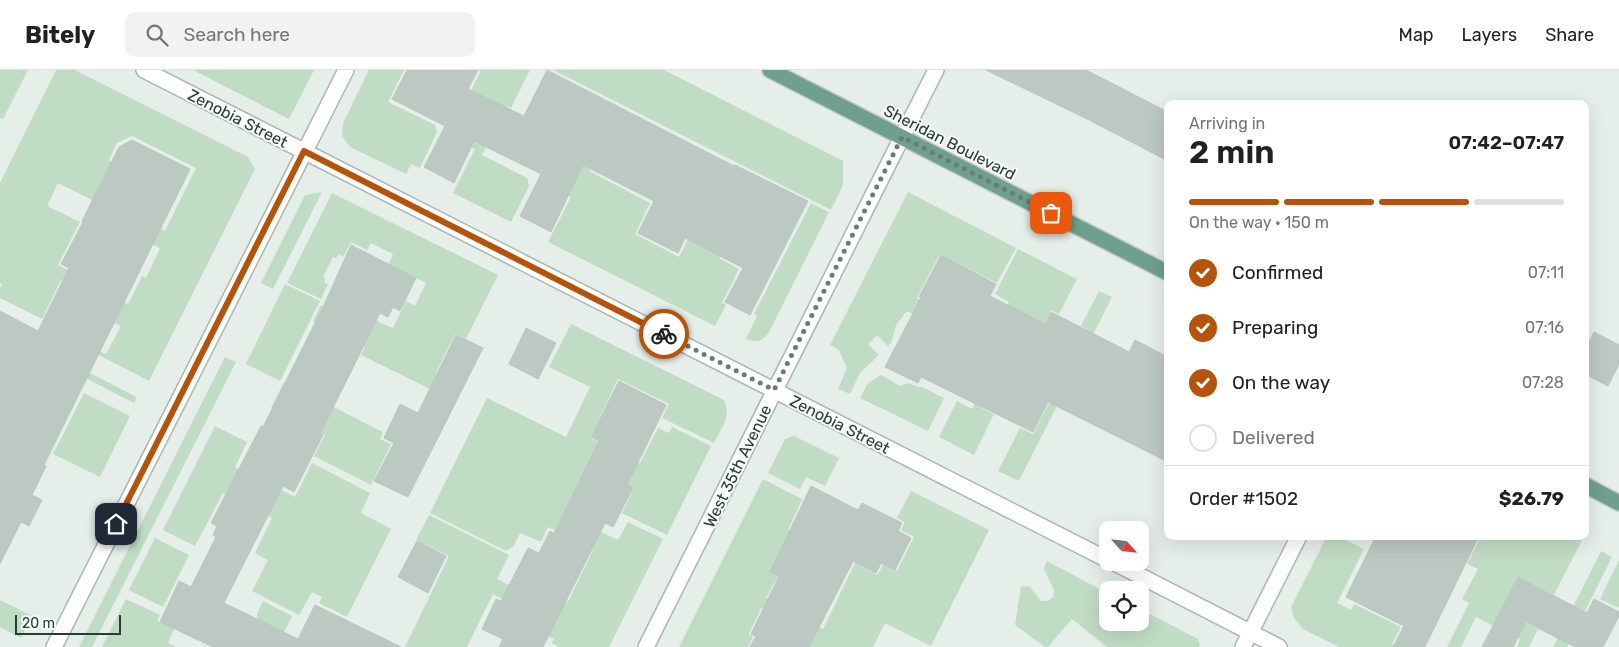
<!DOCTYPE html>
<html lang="en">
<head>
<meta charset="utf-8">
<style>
  body { margin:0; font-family:Rubik,sans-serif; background:#f2f2f2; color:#202124; height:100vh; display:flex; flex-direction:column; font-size:19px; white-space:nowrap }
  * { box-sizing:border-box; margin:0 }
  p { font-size:16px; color:#757577 }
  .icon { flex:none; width:28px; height:28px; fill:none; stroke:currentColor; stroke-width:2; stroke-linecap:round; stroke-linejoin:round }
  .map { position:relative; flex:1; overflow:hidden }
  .details { position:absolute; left:1164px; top:30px; width:425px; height:440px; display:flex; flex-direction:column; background:#fff; border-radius:10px; box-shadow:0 5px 20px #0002 }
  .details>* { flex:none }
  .needle { width:32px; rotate:117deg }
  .controls { position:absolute; left:1099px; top:451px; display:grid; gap:10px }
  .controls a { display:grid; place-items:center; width:50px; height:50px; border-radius:10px; background:#fff; box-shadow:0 5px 20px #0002; font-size:25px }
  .scale { position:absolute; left:15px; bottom:12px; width:106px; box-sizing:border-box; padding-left:5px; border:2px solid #263e35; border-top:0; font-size:14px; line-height:18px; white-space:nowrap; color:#263e35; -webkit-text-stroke:4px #f7faf8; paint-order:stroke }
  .pin { position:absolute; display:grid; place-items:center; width:42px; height:42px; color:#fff; margin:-21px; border-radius:10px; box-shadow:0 2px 8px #0006 }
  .courier { position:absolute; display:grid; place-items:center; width:50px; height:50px; margin:-25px; border:4px solid #b45309; border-radius:50%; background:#fff; color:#222; box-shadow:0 1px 6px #0007 }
  .overview em { font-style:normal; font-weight:600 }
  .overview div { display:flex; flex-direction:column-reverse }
  .overview { display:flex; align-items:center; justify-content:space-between; height:85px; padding:0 25px }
  h1 { font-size:32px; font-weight:600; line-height:38px }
  .bar { display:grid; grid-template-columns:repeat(4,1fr); gap:8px 5px; align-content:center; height:60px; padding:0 25px }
  .bar i { height:6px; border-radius:4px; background:#e0e0e0 }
  .bar .selected { background:#b45309 }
  .bar p { grid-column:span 4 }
  .line { display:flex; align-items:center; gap:12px; padding:0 25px; border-top:1px solid #e0e0e0 }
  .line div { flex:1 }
  ol { padding:0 25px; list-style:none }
  li { display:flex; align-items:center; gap:15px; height:55px }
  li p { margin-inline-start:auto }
  li .icon { padding:5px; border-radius:50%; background:#b45309; color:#fff; stroke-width:4 }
  li:last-child { color:#757577 }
  li i { width:28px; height:28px; border:2px solid #e0e0e0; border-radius:50% }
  header { display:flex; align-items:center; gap:30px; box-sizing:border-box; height:70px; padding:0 25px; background:#fff; border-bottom:1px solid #e0e0e0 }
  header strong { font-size:24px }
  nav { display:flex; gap:28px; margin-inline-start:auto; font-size:18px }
  .search { width:350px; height:45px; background:#f2f2f2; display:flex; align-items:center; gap:12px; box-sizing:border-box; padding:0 18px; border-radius:10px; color:#757577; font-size:19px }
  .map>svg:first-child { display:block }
  .green { fill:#c1dcc5 }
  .building { fill:#bcc8c2; stroke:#b9c7bf }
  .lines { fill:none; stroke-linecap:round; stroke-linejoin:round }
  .street-casing { stroke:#a9b6af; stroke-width:18 }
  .secondary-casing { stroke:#a5b8b0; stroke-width:18 }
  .primary-casing { stroke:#c2c9c6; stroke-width:18 }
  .street { stroke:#fff; stroke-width:15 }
  .secondary { stroke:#fff; stroke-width:15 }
  .primary { stroke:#6f9f8d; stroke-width:15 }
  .done { stroke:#697c74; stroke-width:5; stroke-dasharray:0 9 }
  .route { stroke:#b45309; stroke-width:6 }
  .labels { text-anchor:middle; stroke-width:4; stroke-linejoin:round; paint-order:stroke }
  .street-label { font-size:16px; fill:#263e35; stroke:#f7faf8 }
</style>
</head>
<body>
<header>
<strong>Bitely</strong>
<div class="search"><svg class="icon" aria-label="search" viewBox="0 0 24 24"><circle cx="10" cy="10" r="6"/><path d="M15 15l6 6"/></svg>Search here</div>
<nav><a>Map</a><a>Layers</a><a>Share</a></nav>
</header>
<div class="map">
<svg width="1619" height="577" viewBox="0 0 1619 577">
  <rect width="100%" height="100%" fill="#e6eee9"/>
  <g class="green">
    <polygon points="0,0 28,0 3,49 0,48"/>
    <polygon points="56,0 75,0 248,87 255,99 149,311 89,280 90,277 106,284 121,256 113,252 117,229 128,234 142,206 146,208 160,178 104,150 103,130 165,161 196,98 132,66 117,73 109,90 116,94 96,132 58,113 47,136 80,152 58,195 114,223 109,234 61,210 42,249 0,228 0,218 2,214 0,213 0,113"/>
    <polygon points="193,0 314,0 289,49"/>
    <polygon points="369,0 404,0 388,32 435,55 437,62 420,98 411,94 406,104 350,77 342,66 343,53"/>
    <polygon points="481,0 530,0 511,38 507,36 482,85 527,108 529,116 511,152 453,123 475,79 443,62 470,23"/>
    <polygon points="553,0 664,0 843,91 843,115 831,140"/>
    <polygon points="621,39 589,101 650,133 635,164 679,187 727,93 731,162 719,188 739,199 722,233 726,235 715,256 548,172 571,127 539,110"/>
    <polygon points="322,122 273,219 261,213 305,125"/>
    <polygon points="908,122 1016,178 997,213 940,184 917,228 973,257 966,272 907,241 896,255 892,271 888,276 877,265 868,274 879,285 860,303 850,324 838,319 847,298 839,280 830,275"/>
    <polygon points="332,123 498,205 466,269 455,264 436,303 443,307 436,322 361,285 365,277 313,251 321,235 370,259 374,250 393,258 406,231 415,236 426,213 389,194 393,184 371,173 367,180 351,172 343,187 339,184 336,188 333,187 323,207 326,209 324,213 328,214 321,229 287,213"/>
    <path d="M 811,133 L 829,142 L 769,262 C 762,272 757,273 746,269 L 757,246 L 754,244 Z"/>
    <polygon points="1018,179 1077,209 1059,244 1051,240 1031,279 1067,298 1087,259 1081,256 1099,221 1112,227 1019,411 998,401 1020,358 1033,364 1054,324 1001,296 981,338 994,344 974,385 939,367 957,331 972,339 998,286 994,260 1009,232 995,224"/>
    <polygon points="285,214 320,231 280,311 246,294"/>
    <path d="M 571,254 L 724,330 C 732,347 721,358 714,373 L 662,348 L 669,334 L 618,309 L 590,368 L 640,393 L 658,358 L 669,363 L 672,357 L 711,376 L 667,465 L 622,443 L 634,418 L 587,395 L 555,460 L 548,457 L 541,472 L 520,463 L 513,477 L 506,481 L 430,443 L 487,328 L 566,367 L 590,317 L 549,297 Z"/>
    <polygon points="225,287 236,292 92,577 79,577"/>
    <polygon points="21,292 72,294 137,327 134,333 87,309 80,322"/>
    <polygon points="881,305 900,316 908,313 919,317 922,317 944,328 928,361 860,328 868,313"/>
    <polygon points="284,312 383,362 380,369 391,374 371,415 314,386 325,365 271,338"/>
    <polygon points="84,323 130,346 100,407 53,384"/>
    <polygon points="215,356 247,372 235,397 295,427 312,393 370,423 361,443 391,459 347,547 319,533 322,527 312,522 299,545 252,521 268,490 255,483 272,448 223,423 195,476 163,460"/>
    <polygon points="794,366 839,388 825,416 806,407 800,419 768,403 785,369"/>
    <polygon points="763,409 802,429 788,460 853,492 849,500 802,477 770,502 778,506 766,528 813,551 807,562 761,538 749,564 753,567 748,577 679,577"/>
    <polygon points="911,421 989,460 931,576 885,553 873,577 808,577 815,555 823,559 855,493 878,505 883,494 897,501 914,467 901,460 905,452 897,448"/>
    <polygon points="429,445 509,485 497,509 558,539 563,530 568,532 593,480 557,462 591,457 618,470 628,452 663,469 609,577 559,577 552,573 554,569 548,566 553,554 493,524 467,577 405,577 449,486 416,470"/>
    <polygon points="1327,466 1338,466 1364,479 1337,533 1351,540 1354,534 1401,557 1392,574 1397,577 1339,577 1303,559 1294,548 1291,537"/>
    <polygon points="1481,466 1580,466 1583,468 1554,525 1518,507 1501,540 1538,559 1529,577 1517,577 1520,569 1476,547 1461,577 1447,577 1469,533 1462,529 1478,499 1467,494"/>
    <polygon points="155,468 189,485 163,537 129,520"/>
    <polygon points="1601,481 1612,487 1567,577 1553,577"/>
    <polygon points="1619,490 1619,538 1600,529"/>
    <polygon points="1047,491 1107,523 1108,552 1140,552 1140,539 1198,569 1200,575 1199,577 1107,577 1072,549 1048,577 1045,577 1015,555 1021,517 1029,516 1041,531 1048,531 1053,527 1054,520 1044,499"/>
    <polygon points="126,529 160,545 157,551 174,559 168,573 176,577 102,577"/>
    <polygon points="0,530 32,546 21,568 0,557"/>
    <polygon points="263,531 292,546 277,577 257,577 257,544"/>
  </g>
  <g class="building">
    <polygon points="407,0 478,0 468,19 524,46 547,0 734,96 735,95 808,131 750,245 725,232 743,198 685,168 678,183 638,163 654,131 583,95 551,162 520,146 541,104 474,71 454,113 424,97 445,56 392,29"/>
    <polygon points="986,0 1086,0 1168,42 1168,91 1087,49"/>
    <polygon points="132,70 190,99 44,395 46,396 32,425 42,430 29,456 21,452 0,494 0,241 38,261 69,198 61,194 83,152 82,151 119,77"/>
    <polygon points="351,175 416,208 400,241 393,237 388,247 380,243 320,364 323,365 294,422 283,416 224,533 298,569 315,535 401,577 213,577 160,552 179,511 191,517 216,467 213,465 217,456 211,453 261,356 263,357 324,235"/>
    <polygon points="941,185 996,214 990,226 1045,254 1051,242 1129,282 1135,270 1168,287 1168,392 1048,332 1033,362 921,307 918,313 885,297 921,228 919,227"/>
    <polygon points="526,258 556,273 538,309 509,294"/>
    <polygon points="1594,262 1619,275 1619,294 1608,316 1585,304 1585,280"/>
    <polygon points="456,265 483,278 408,427 374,411 394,373 384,368 400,334 418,343"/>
    <polygon points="619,311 666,335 627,415 633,418 613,457 605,453 543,577 499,577 503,569 482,559 496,529 501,531 528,478 539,483 550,461 554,463 599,371 591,367"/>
    <polygon points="811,416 858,440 862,433 902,453 898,461 911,468 895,500 881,493 876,503 853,491 809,577 750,577 756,566 751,564 779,506 770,502"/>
    <polygon points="1376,466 1479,466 1425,577 1393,577 1404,556 1346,527"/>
    <polygon points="417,471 446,486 428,523 398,507"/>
    <polygon points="1518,507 1587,543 1594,529 1619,542 1619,546 1603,577 1575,577 1526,552 1513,577 1482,577"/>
  </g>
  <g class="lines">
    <g class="street-casing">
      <g id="street">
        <polyline points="144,0 1108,490"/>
        <polyline points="1113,492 1279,577"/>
        <polyline points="54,577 346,0"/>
        <polyline points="646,577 902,67"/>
        <polyline points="1243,577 1299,466"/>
      </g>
    </g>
    <g class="secondary-casing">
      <polyline id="secondary" points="902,67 936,0"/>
    </g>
    <g class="primary-casing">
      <g id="primary">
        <polyline points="770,0 1168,203"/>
        <polyline points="1585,415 1619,433"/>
      </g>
    </g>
    <use href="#street" class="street"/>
    <use href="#secondary" class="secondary"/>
    <use href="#primary" class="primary"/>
  </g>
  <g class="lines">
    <polyline class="done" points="664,264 774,320 902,67 1051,143"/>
    <polyline class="route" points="116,454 304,81 664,264"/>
  </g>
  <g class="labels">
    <g class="street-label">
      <text transform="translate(238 48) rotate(27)" y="6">Zenobia Street</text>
      <text transform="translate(950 72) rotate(27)" y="6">Sheridan Boulevard</text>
      <text transform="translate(840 354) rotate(27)" y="6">Zenobia Street</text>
      <text transform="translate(737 396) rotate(-64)" y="6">West 35th Avenue</text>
    </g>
  </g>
</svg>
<div class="controls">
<a><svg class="needle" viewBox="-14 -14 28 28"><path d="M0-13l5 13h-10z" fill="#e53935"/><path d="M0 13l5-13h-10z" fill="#757577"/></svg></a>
<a><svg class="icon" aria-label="locate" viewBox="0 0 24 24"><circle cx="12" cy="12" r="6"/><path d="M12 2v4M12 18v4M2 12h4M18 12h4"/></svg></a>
</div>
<div class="scale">20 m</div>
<div class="pin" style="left:1051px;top:143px;background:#ea580c"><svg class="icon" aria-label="bag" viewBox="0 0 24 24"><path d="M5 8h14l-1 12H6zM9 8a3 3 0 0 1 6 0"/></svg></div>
<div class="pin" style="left:116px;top:454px;background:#1f2937"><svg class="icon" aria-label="home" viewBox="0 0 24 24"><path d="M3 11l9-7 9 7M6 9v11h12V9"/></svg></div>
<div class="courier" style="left:664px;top:264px"><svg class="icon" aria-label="bike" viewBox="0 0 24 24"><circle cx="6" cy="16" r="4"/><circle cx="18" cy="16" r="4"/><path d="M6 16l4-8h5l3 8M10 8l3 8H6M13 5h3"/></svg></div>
<section class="details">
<div class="overview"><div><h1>2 min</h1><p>Arriving in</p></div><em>07:42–07:47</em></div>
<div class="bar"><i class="selected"></i><i class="selected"></i><i class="selected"></i><i></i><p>On the way · 150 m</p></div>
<ol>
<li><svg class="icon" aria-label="check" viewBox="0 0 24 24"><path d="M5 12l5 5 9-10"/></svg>Confirmed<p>07:11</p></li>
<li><svg class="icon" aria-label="check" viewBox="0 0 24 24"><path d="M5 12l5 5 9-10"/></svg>Preparing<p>07:16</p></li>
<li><svg class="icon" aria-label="check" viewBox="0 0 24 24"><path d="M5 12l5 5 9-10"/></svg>On the way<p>07:28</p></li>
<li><i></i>Delivered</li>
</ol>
<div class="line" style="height:65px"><div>Order #1502</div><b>$26.79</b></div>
</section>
</div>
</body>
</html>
